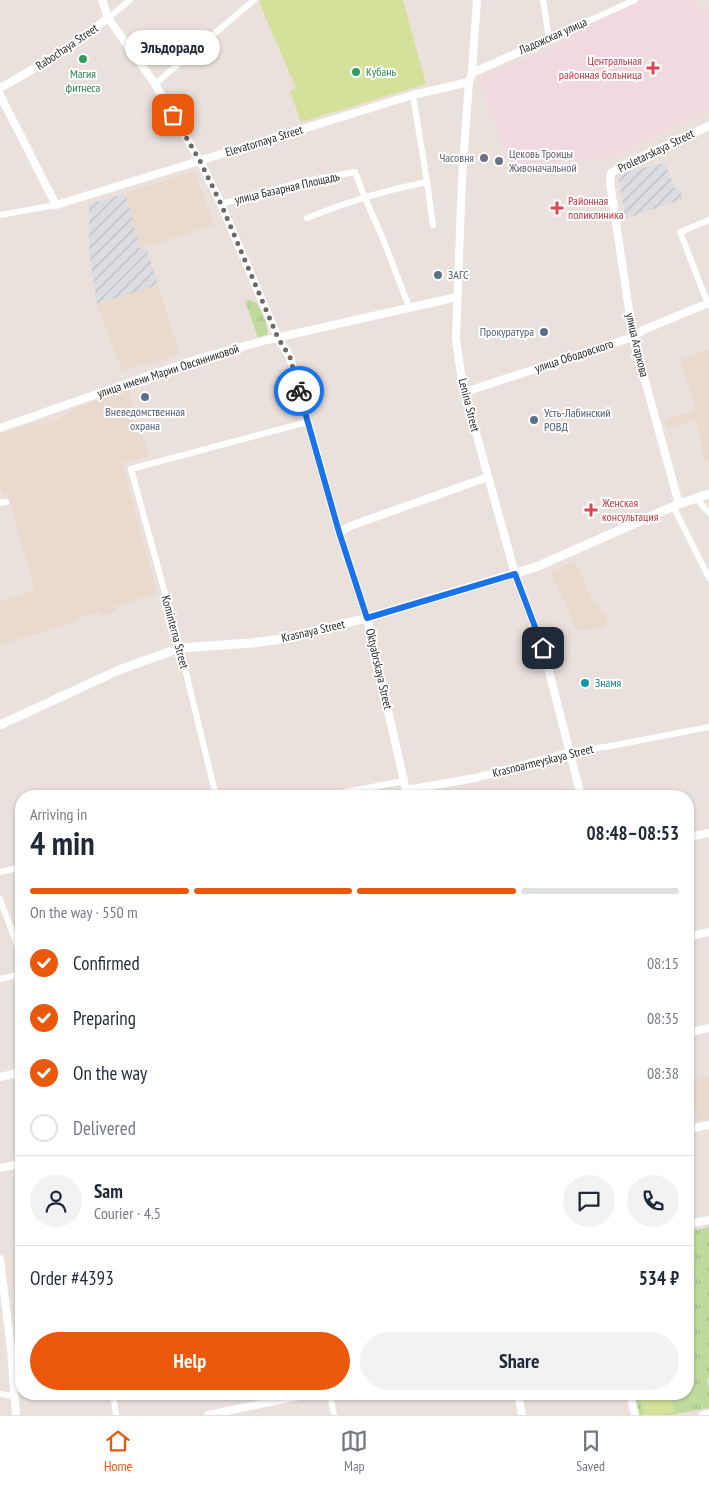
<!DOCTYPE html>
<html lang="en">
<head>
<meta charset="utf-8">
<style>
  body { margin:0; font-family:"PT Sans Narrow",sans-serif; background:#f2f2f3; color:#1f2937; height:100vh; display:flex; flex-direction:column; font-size:19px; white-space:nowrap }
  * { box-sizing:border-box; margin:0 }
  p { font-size:16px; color:#747a83 }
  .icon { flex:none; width:28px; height:28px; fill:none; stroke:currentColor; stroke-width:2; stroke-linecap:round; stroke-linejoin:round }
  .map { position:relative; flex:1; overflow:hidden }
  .details { position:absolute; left:15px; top:790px; width:679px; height:610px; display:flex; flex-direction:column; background:#fff; border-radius:20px; box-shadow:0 1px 4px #0004 }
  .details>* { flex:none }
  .pin { position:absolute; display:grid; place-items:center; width:42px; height:42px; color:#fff; margin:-21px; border-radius:10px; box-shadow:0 2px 8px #0006 }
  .courier { position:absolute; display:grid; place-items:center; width:50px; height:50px; margin:-25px; border:4px solid #1a73e8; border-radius:50%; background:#fff; color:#222; box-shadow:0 1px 6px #0007 }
  .bubble { position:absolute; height:35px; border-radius:18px; background:#fff; box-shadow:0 1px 4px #0004; font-size:16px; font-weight:700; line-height:35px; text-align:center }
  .summary em { font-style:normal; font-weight:700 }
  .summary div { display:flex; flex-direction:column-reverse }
  .summary { display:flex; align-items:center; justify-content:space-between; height:85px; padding:0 15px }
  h1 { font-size:32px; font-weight:700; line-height:38px }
  .bar { display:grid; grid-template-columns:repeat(4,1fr); gap:8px 5px; align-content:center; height:60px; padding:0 15px }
  .bar i { height:6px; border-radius:4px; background:#e0e1e3 }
  .bar .on { background:#ea580c }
  .bar p { grid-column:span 4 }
  .line { display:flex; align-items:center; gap:12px; padding:0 15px; border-top:1px solid #e0e1e3 }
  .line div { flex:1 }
  .round { display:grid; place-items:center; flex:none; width:52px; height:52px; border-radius:26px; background:#f2f2f3 }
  ol { padding:0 15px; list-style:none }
  li { display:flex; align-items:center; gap:15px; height:55px }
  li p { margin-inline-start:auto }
  li .icon { padding:5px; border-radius:50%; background:#ea580c; color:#fff; stroke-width:4 }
  li:last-child { color:#747a83 }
  li i { width:28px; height:28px; border:2px solid #e0e1e3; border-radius:50% }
  .action { display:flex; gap:10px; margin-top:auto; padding:10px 15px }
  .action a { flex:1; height:58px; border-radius:30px; background:#ea580c; color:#fff; font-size:20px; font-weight:700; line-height:58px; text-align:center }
  .action a+a { background:#f2f2f3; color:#1f2937 }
  .menu { display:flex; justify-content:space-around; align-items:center; height:70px; border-top:1px solid #e0e1e3; background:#fff; font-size:14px; color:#747a83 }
  .menu a { display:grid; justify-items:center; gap:2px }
  .menu .on { color:#ea580c }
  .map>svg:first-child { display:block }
  .industrial { fill:url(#industrial-furrows) }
  .education { fill:#e9dacd }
  .medical { fill:#f0dae0 }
  .park { fill:url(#park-tufts) }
  .pitch { fill:#d3e19b }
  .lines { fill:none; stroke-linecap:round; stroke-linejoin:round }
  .minor { stroke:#fff; stroke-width:6 }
  .tertiary { stroke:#fff; stroke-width:8 }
  .secondary { stroke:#fff; stroke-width:9 }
  .done { stroke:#6d6968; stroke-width:5; stroke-dasharray:0 9 }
  .route { stroke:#1a73e8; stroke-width:6 }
  .leisure-dot { fill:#2e9e5b; stroke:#fff; stroke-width:2 }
  .health-dot { fill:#e0444e; stroke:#fff; stroke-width:2 }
  .worship-dot { fill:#6b7280; stroke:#fff; stroke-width:2 }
  .service-dot { fill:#5c6f8a; stroke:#fff; stroke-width:2 }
  .culture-dot { fill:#0f9aa8; stroke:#fff; stroke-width:2 }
  .labels { text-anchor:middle; stroke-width:4; stroke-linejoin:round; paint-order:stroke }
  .street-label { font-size:12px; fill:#292929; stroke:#fff }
  .health-label { font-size:12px; fill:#be3a42; stroke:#fff; text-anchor:start }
  .leisure-label { font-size:12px; fill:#27864d; stroke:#fff; text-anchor:start }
  .worship-label { font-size:12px; fill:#5b616d; stroke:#fff; text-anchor:start }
  .service-label { font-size:12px; fill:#4e5e75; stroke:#fff; text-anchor:start }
  .culture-label { font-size:12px; fill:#0d838f; stroke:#fff; text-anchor:start }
</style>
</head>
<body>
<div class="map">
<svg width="709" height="1415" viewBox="0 0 709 1415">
  <defs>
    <pattern id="industrial-furrows" width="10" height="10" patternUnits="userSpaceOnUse" patternTransform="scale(1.25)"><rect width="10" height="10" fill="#dcdce3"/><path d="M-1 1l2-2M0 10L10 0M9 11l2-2" fill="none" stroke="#bdbdc3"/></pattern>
    <pattern id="park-tufts" width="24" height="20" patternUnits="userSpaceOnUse" patternTransform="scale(1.25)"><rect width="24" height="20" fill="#c0da9e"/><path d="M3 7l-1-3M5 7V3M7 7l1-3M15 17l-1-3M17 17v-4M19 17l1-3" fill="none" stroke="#a5bb88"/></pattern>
  </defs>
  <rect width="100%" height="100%" fill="#eae1dc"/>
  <g class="industrial">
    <polygon points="665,163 675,188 679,187 683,199 625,219 618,174"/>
    <polygon points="126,193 140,248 146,247 158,285 97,304 89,250 89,204"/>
  </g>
  <g class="education">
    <polygon points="194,171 214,225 140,249 126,193"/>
    <polygon points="158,285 180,355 122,370 97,304"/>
    <polygon points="709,349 709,460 705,461 696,420 667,429 665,420 693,411 695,408 681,359"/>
    <polygon points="128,390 150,456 122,463 157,593 115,607 116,612 101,616 99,612 76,619 76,622 0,645 0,601 35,590 7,493 3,494 0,482 0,434 31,423 45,424 54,422 73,409"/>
    <polygon points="575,561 591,598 608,619 605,627 577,631 564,600 550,573"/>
    <polygon points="709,1077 709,1119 698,1121 689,1081"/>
  </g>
  <polygon class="medical" points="641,0 695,0 703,15 709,12 709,110 611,158 511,166 478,78 564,43 563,36"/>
  <g class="park">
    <path d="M 250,300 L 257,303 C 261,312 269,325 267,335 L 258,337 L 245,301 Z"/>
    <polygon points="709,1227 709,1378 707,1379 709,1388 709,1408 670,1415 639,1415 634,1394 688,1394 688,1232"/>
  </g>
  <g class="pitch">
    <polygon points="262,0 403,0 426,84 301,122 290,91 296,88 259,2"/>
    <polygon points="639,1394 670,1394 674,1412 661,1415 644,1415"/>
  </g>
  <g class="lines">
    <g class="minor">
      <polyline points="543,0 549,39"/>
      <polyline points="108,18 130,0"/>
      <polyline points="553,37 635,0"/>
      <polyline points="155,84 254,0"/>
      <polyline points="413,95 427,182 433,225"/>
      <polyline points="221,204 305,181 355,172 365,198 383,239 409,307"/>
      <polyline points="0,215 56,205"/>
      <path d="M 307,218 C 346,202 386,190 427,182"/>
      <polyline points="708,304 680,232 709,220"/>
      <polyline points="696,498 709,513"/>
      <polyline points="0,503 6,502"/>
      <polyline points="673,506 709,578"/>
      <polyline points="571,752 611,746 709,727"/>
      <polyline points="216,796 180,648 131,469 307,422"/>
      <polyline points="324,796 404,781"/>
      <polyline points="0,872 21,867"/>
      <polyline points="0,899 21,955"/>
      <polyline points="0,979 21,974"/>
      <polyline points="11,1349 21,1348"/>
      <polyline points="0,1394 14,1396"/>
      <polyline points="113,1394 116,1415"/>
      <polyline points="330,1394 334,1415"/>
    </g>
    <g class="tertiary">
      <polyline points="102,0 108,18 155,84 200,161 221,204 278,338 290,357 339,532 367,618 404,781 407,796"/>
      <polyline points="477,0 472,73 469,82 462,178 456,338 462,382 515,574 543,648 581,796"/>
      <polyline points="472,73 553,37"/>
      <path d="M 0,88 C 38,67 74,45 108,18"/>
      <polyline points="0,95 56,205 413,95 469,82"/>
      <polyline points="465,392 633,337 643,330 709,303"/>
      <polyline points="0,428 197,359 267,340 457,297"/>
      <polyline points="679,504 633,337 610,182 611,173 622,166 709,126"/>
      <polyline points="339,532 353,525 488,477"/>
      <polyline points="406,790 475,778 571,752"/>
      <polyline points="688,837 709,833"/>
      <polyline points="688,937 709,932"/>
      <polyline points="688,1033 709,1028"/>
      <polyline points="0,1077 21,1072"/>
      <polyline points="688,1129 709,1125"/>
      <polyline points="0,1168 21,1164"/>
      <polyline points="688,1224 709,1220"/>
      <polyline points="0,1259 11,1349 16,1415"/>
      <polyline points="518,1394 522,1415"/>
      <polyline points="630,1394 635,1415"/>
      <polyline points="208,1415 309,1394"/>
      <polyline points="703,1415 709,1414"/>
    </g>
    <polyline class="secondary" points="0,725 119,670 180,648 251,643 283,639 367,618 536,567 679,504 709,494"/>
  </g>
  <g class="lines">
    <polyline class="done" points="173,115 200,161 221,204 278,338 290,357 299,391"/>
    <polyline class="route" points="299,391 339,532 367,618 515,574 543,648"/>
  </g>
  <g class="leisure-dot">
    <circle cx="83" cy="59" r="5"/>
    <circle cx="356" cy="72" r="5"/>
  </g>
  <g class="health-dot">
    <path d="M650.5 60.5h5v5h5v5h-5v5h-5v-5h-5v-5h5z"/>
    <path d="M554.5 200.5h5v5h5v5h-5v5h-5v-5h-5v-5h5z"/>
    <path d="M588.5 502.5h5v5h5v5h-5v5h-5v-5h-5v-5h5z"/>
  </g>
  <g class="worship-dot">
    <circle cx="484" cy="158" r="5"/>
    <circle cx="499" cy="161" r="5"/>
  </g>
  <g class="service-dot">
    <circle cx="438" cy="275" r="5"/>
    <circle cx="544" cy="332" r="5"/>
    <circle cx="145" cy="397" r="5"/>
    <circle cx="534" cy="420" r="5"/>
  </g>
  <circle class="culture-dot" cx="585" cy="683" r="5"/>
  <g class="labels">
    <g class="street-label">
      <text transform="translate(553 36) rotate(-24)" y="4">Ладожская улица</text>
      <text transform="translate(67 47) rotate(-34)" y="4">Rabochaya Street</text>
      <text transform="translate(264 141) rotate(-17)" y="4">Elevatornaya Street</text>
      <text transform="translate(656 151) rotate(-26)" y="4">Proletarskaya Street</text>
      <text transform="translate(287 188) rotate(-13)" y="4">улица Базарная Площадь</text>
      <text transform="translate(637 345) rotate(77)" y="4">улица Агаркова</text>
      <text transform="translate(574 356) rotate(-18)" y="4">улица Ободовского</text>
      <text transform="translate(168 371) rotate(-18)" y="4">улица имени Марии Овсянниковой</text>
      <text transform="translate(469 405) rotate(76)" y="4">Lenina Street</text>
      <text transform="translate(313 631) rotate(-13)" y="4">Krasnaya Street</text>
      <text transform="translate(175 632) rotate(75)" y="4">Kominterna Street</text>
      <text transform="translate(379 669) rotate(77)" y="4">Oktyabrskaya Street</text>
      <text transform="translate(543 761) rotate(-14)" y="4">Krasnoarmeyskaya Street</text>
    </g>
    <g class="health-label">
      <text x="642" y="65" text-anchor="end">Центральная<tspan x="642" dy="14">районная больница</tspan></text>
      <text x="568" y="205">Районная<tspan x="568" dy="14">поликлиника</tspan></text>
      <text x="602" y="507">Женская<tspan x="602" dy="14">консультация</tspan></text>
    </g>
    <g class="leisure-label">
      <text x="366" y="76">Кубань</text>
      <text x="83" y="78" text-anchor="middle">Магия<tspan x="83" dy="14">фитнеса</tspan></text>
    </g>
    <g class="worship-label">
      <text x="509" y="158">Цековь Троицы<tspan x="509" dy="14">Живоначальной</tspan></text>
      <text x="474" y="162" text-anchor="end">Часовня</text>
    </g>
    <g class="service-label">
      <text x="448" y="279">ЗАГС</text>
      <text x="534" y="336" text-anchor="end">Прокуратура</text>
      <text x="145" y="416" text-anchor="middle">Вневедомственная<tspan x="145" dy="14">охрана</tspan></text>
      <text x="544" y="417">Усть-Лабинский<tspan x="544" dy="14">РОВД</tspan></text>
    </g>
    <g class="culture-label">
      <text x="595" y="687">Знамя</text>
    </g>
  </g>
</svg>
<div class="pin" style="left:173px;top:115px;background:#ea580c"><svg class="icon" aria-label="bag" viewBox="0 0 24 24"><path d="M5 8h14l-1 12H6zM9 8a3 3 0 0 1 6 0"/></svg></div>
<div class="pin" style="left:543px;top:648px;background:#1f2937"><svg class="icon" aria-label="home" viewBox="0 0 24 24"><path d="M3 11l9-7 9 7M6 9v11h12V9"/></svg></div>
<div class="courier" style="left:299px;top:391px"><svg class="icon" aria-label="bike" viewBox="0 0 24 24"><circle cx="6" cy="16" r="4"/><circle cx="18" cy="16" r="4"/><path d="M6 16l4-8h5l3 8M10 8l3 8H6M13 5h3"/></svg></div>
<div class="bubble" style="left:125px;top:30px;width:95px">Эльдорадо</div>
<section class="details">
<div class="summary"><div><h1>4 min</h1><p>Arriving in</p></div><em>08:48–08:53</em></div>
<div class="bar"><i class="on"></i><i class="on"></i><i class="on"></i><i></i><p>On the way · 550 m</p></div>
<ol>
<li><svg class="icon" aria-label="check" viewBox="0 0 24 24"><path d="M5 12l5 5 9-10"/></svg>Confirmed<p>08:15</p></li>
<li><svg class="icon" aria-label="check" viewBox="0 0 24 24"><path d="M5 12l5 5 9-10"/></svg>Preparing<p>08:35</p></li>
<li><svg class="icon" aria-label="check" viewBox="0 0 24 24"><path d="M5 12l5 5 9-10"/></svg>On the way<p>08:38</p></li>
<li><i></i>Delivered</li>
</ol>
<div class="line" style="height:90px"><a class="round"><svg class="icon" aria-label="person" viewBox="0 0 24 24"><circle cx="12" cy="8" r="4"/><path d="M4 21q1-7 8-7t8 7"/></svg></a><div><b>Sam</b><p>Courier · 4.5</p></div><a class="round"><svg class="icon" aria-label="chat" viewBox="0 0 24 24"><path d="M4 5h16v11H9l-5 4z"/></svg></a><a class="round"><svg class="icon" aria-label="phone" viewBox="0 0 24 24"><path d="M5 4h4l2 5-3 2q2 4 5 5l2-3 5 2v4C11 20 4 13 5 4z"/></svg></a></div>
<div class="line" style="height:65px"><div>Order #4393</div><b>534 ₽</b></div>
<div class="action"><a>Help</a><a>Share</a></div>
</section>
</div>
<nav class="menu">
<a class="on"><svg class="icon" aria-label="home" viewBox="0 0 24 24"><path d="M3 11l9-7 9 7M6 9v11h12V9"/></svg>Home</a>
<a><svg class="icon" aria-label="map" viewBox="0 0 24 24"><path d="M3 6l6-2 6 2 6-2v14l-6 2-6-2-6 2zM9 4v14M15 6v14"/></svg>Map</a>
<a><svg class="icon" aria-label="saved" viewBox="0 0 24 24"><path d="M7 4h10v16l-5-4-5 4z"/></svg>Saved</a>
</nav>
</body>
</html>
